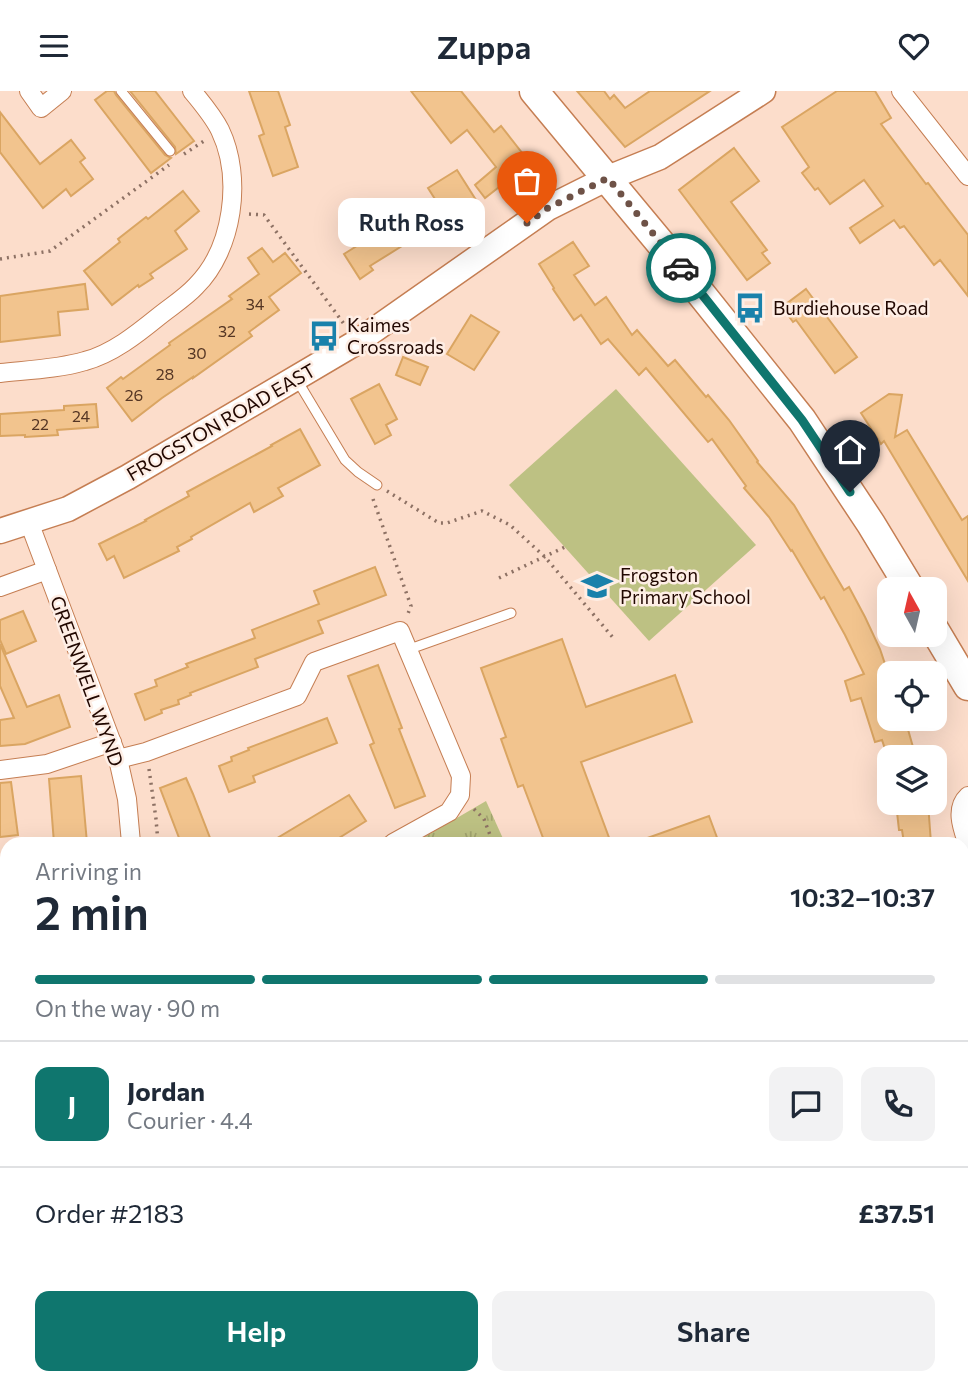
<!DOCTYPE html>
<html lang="en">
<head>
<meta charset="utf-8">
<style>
  body { margin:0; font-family:Commissioner,sans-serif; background:#f2f2f3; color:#1f2937; height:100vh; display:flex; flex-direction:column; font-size:26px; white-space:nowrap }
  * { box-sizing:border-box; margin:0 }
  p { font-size:23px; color:#747a83 }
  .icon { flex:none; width:38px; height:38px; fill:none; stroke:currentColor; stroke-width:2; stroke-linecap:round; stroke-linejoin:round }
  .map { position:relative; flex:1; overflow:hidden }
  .side { position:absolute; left:0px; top:746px; width:970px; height:548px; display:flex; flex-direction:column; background:#fff; border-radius:21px 21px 0 0; box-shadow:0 7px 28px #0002 }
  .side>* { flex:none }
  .needle { width:46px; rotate:352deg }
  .buttons { position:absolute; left:877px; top:486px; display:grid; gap:14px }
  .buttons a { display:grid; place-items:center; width:70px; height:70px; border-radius:14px; background:#fff; box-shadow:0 7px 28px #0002; font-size:35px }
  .pin { position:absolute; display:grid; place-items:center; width:60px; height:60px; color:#fff; margin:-72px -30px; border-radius:50% 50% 50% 0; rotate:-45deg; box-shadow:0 0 7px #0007 }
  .pin .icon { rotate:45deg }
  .courier { position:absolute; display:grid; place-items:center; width:70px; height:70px; margin:-35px; border:5px solid #0f766e; border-radius:50%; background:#fff; color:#222; box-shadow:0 2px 9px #0007 }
  .bubble { position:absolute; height:49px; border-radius:14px; background:#fff; box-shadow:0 7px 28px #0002; font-size:23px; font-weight:600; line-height:49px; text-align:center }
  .head em { font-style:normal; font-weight:600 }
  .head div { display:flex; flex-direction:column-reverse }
  .head { display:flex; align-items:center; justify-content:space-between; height:119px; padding:0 35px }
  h1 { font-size:46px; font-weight:600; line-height:52px }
  .bar { display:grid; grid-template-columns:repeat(4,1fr); gap:10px 7px; align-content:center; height:84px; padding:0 35px }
  .bar i { height:9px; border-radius:5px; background:#e0e1e3 }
  .bar .active { background:#0f766e }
  .bar p { grid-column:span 4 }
  .line { display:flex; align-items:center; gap:18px; padding:0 35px; border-top:2px solid #e0e1e3 }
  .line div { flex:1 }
  .round { display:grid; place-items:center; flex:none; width:74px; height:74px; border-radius:14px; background:#f2f2f3 }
  .primary-button { display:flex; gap:14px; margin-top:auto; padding:14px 35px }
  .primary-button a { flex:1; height:80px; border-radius:14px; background:#0f766e; color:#fff; font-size:28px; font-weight:600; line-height:80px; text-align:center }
  .primary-button a+a { background:#f2f2f3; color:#1f2937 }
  header { display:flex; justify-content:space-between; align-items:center; height:91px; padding:0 35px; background:#fff; font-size:32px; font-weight:600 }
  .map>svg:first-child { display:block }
  .grass { fill:#bdc183 }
  .park { fill:url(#park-tufts) }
  .building { fill:#f2c48e; stroke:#daa562; stroke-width:2 }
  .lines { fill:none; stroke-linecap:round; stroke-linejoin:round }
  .lane-casing { stroke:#c57e53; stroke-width:11 }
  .street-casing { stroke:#c57e53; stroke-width:20 }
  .secondary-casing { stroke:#c57e53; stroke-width:27 }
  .primary-casing { stroke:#c57e53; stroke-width:31 }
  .path { stroke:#8d7164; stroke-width:3.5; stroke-dasharray:2 5; stroke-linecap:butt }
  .lane { stroke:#fff; stroke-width:9 }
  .street { stroke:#fff; stroke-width:18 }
  .secondary { stroke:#fff; stroke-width:24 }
  .primary { stroke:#fff; stroke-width:28 }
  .done { stroke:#6e5247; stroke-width:7; stroke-dasharray:0 12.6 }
  .route { stroke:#0f766e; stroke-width:9 }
  .labels { text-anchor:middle; stroke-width:5; stroke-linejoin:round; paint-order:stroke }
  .number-label { font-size:16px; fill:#553624 }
  .poi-label { font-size:19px; fill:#210700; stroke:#feeee5; text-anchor:start }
  .street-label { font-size:19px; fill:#210700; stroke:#feeee5 }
</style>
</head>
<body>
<header><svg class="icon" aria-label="menu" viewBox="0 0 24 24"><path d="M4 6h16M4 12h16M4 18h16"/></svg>Zuppa<svg class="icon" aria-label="heart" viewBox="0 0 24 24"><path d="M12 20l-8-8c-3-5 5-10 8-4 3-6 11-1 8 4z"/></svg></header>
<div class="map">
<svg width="968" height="1292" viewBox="0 0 968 1292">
  <defs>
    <pattern id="park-tufts" width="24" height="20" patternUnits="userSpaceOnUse" patternTransform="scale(1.75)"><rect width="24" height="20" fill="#bdc183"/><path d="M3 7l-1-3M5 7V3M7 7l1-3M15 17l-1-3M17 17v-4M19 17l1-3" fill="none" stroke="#a2a46f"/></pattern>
  </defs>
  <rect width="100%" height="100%" fill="#fcddcb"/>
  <polygon class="grass" points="616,298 756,454 649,550 509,394"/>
  <g class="park">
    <polygon points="486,710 505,752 414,752"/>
    <polygon points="7,1088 7,1286 304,1286 302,1292 0,1292 0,1099"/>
  </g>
  <g class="building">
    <polygon points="107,0 114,0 116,4 165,64 171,67 151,82 95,9"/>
    <polygon points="130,0 155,0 194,50 176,63 175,56"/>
    <polygon points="249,0 278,0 290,34 285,36 298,76 273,85 259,45 264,43"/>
    <polygon points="411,0 461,0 494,41 501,35 530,72 485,107 475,94 496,76 467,39 451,52"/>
    <polygon points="577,0 604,0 610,8 614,4 625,17 650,0 710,0 625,56"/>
    <polygon points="837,0 875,0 891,27 881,33 926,93 928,92 968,144 968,205 940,169 934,174 904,135 900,137 894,129 860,152 850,137 883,115 864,89 830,113 818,97 815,99 802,82 809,76 782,36"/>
    <polygon points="0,21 40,73 71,49 85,67 80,71 93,88 71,105 66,98 43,117 0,61"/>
    <polygon points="734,57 759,90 731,111 767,159 762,162 770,172 747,189 679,99"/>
    <polygon points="457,79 476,109 447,127 428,97"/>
    <polygon points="183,100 199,120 175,140 187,158 150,183 153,187 139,196 138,194 112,214 84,180 120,151 118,148 146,126 148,128"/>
    <polygon points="386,129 402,155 370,175 373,179 360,188 344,163 368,148 365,143"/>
    <polygon points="573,151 589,175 574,184 595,214 606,206 632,244 637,239 668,275 675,269 706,306 708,304 729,329 758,370 757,371 794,414 844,499 849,496 865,526 880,558 889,585 889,628 905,628 913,656 887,664 882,649 875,651 861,607 851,610 845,590 864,583 845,544 824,506 821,508 792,459 791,460 769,426 744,397 746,395 712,348 708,351 646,277 639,284 608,248 601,253 581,224 574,229 553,198 554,197 539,173"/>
    <polygon points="262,157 273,171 285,162 301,182 269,206 279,219 249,241 252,245 193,287 193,286 162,307 132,330 107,297 121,286 123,288 170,254 169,252 232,208 229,205 259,183 248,167"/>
    <polygon points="85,193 88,218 58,221 60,244 0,251 0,205"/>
    <polygon points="806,198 857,266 835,282 796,229 793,231 782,216"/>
    <polygon points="471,224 499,241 474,279 447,263"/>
    <polygon points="403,266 428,276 420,294 396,284"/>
    <polygon points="379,293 397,328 386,334 391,344 375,353 351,308"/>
    <polygon points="889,303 902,304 895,346 907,339 962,429 968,425 968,490 884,350 881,353 861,322"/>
    <polygon points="96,313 98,336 57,339 58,344 25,346 25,344 0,345 0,323 64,319 64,315"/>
    <polygon points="300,338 320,374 278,397 283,405 254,421 250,412 191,446 192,448 177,456 179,460 124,487 114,465 107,469 99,453 146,430 145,429 189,405 187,401 272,355 271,354"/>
    <polygon points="375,476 386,504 318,530 323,542 255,568 258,576 190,602 191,604 178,609 179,613 161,619 162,622 145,629 135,603 157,595 155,589 188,576 186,573 255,547 252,539 319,513 314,500"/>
    <polygon points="23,520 36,550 6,563 0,549 0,529"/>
    <polygon points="562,548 586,616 675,584 692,631 581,671 611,752 545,752 523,694 518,696 501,648 506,646 481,577"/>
    <polygon points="0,553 27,616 59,604 70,636 25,653 0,655 0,629 14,627 0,595"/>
    <polygon points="378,574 402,637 399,638 425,705 395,717 370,654 374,652 348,585"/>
    <polygon points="327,627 337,652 253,685 255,691 229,701 219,675 232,670 231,666 249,659 248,657"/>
    <polygon points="81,685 87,752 54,752 49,688"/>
    <polygon points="186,687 193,703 212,752 181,752 160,697"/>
    <polygon points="11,691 18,744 0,746 0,692"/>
    <polygon points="349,704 366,730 331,752 269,752"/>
    <polygon points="896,712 928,712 931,752 904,752 902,739 899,739"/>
    <polygon points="709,725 719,752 639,752 639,750"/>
  </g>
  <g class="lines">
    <g class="lane-casing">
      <g id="lane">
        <polyline points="121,0 170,60"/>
        <polyline points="297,289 345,369 358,381 377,394"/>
        <polyline points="407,559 511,522"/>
      </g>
    </g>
    <g class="street-casing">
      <g id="street">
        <polyline points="29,0 41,17 62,0"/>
        <polyline points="901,0 968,85"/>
        <path d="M 0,282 C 28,279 58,278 85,270 C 112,263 137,243 158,226 C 170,216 185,207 196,195 C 233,158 243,87 220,39 C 213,25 202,12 192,0"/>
        <polyline points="29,431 118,668 127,708 131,752"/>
        <polyline points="0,496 47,479"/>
        <polyline points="118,668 146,661 297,605 314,571 400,540 461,685 460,704 449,721 393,752"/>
        <polyline points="0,679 47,673 112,651"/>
        <path d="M 968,705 C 954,718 963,739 968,754"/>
        <polyline points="0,1071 7,1060"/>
        <polyline points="962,1265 968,1265"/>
        <polyline points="647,1286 652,1292"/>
        <polyline points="892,1286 893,1292"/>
        <polyline points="317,1292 319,1286"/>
        <polyline points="785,1292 797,1286"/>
      </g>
    </g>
    <g class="secondary-casing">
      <polyline id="secondary" points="0,440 68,418 128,386 357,251 548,117 608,87 660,66 763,0"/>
    </g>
    <g class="primary-casing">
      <g id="primary">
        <polyline points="534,0 662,154 802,329 871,433 911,499"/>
        <polyline points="934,538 968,595"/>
      </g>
    </g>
    <g class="path">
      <polyline points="184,63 204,50"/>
      <polyline points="249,123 264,124 344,233"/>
      <polyline points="0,168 50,160 169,74"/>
      <polyline points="387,400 439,432 447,432 482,420 510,434 545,466 615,549"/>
      <polyline points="373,408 411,515 407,525"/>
      <polyline points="499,487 565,456"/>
      <polyline points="149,678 156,728 158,752"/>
      <polyline points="474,718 484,728 493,752"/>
      <polyline points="0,1127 7,1123"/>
      <polyline points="152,1292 154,1286"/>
    </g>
    <use href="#lane" class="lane"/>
    <use href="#street" class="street"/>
    <use href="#secondary" class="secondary"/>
    <use href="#primary" class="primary"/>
  </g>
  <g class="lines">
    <polyline class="done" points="527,132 548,117 608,87 681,177"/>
    <polyline class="route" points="681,177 802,329 850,401"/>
  </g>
  <defs>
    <g id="bus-bare" transform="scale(2.415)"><path d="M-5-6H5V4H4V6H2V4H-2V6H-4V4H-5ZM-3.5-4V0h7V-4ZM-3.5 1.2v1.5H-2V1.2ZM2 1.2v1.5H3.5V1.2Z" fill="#1981ab" stroke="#feeee5" stroke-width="2.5" paint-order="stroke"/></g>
    <g id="school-bare" transform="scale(2.415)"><path d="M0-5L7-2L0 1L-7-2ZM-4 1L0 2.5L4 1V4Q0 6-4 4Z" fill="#1981ab" stroke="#feeee5" stroke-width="2.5" paint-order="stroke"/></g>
  </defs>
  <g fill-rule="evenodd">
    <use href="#bus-bare" x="750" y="217"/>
    <use href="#bus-bare" x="324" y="245"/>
    <use href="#school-bare" x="597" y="495"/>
  </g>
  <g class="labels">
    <g class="number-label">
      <text x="255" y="219">34</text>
      <text x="227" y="246">32</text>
      <text x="197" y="268">30</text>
      <text x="165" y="289">28</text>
      <text x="134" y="310">26</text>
      <text x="81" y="331">24</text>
      <text x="40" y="339">22</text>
    </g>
    <g class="poi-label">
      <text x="773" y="224">Burdiehouse Road</text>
      <text x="347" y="241">Kaimes<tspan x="347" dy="22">Crossroads</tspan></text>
      <text x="620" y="491">Frogston<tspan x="620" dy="22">Primary School</tspan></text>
    </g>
    <g class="street-label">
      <text transform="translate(221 331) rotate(-30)" y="7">FROGSTON ROAD EAST</text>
      <text transform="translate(87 590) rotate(70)" y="7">GREENWELL WYND</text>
    </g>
  </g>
</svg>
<div class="buttons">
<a><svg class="needle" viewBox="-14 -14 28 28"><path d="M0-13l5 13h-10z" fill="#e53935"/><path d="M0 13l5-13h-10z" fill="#747a83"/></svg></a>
<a><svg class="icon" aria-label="locate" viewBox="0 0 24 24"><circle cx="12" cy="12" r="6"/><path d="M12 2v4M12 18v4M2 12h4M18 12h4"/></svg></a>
<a><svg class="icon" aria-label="layers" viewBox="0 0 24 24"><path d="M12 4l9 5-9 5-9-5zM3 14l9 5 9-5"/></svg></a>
</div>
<div class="pin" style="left:527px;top:132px;background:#ea580c"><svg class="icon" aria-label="bag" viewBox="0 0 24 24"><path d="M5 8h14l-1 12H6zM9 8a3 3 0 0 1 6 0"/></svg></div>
<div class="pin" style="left:850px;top:401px;background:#1f2937"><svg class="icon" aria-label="home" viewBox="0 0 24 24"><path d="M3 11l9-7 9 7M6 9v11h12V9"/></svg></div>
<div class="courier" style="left:681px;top:177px"><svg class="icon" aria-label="car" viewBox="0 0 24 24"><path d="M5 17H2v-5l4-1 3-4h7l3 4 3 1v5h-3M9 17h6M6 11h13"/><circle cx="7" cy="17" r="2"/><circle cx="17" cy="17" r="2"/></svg></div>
<div class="bubble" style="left:338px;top:107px;width:147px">Ruth Ross</div>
<section class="side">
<div class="head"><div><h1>2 min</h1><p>Arriving in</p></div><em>10:32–10:37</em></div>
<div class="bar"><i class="active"></i><i class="active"></i><i class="active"></i><i></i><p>On the way · 90 m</p></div>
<div class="line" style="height:126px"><b class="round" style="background:#0f766e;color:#fff">J</b><div><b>Jordan</b><p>Courier · 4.4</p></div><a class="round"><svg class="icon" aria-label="chat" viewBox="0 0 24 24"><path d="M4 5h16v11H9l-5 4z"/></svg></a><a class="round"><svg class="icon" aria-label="phone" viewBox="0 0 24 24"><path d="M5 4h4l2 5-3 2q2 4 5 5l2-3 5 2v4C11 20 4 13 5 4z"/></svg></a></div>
<div class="line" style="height:91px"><div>Order #2183</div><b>£37.51</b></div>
<div class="primary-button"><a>Help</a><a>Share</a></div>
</section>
</div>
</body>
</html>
